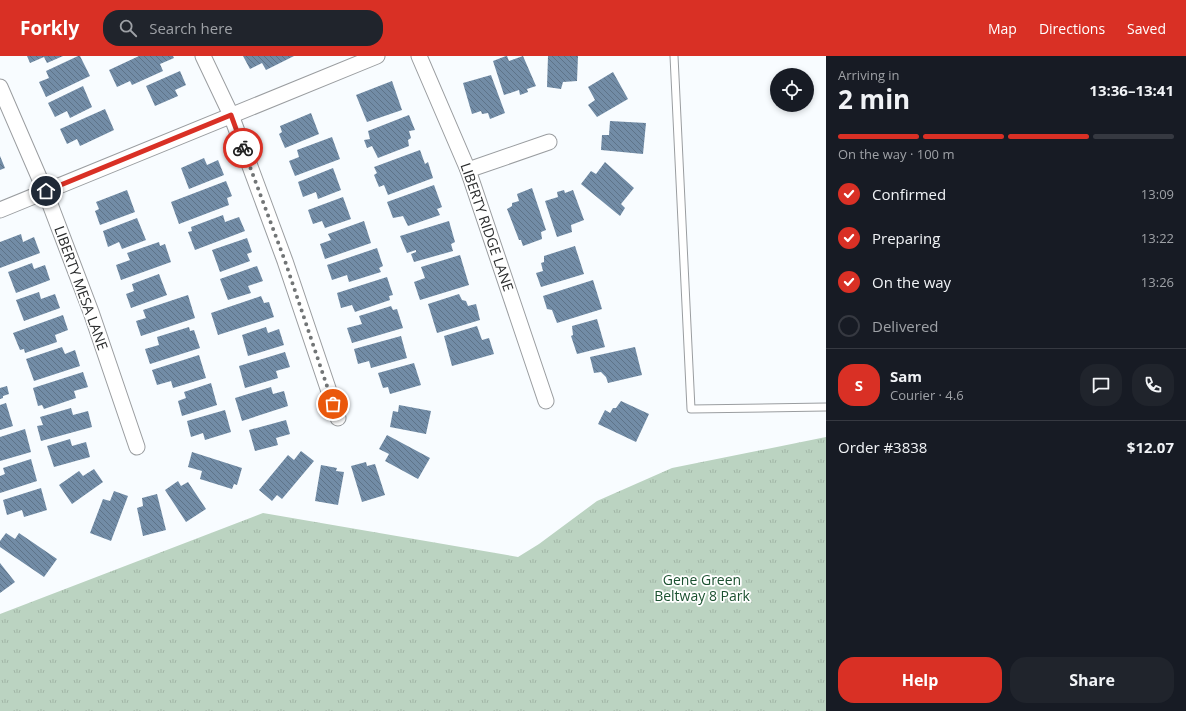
<!DOCTYPE html>
<html lang="en">
<head>
<meta charset="utf-8">
<style>
  body { margin:0; font-family:"Open Sans",sans-serif; background:#20242c; color:#f1f3f6; height:100vh; display:flex; flex-direction:column; font-size:15px; white-space:nowrap }
  * { box-sizing:border-box; margin:0 }
  p { font-size:13px; color:#9ea1a6 }
  .icon { flex:none; width:22px; height:22px; fill:none; stroke:currentColor; stroke-width:2; stroke-linecap:round; stroke-linejoin:round }
  .map { position:relative; flex:1; overflow:hidden }
  .details { display:flex; flex-direction:column; background:#171b24; width:360px }
  .details>* { flex:none }
  .fabs { position:absolute; left:770px; top:12px; display:grid; gap:8px }
  .fabs a { display:grid; place-items:center; width:44px; height:44px; border-radius:50%; background:#171b24; box-shadow:0 2px 6px #0003; font-size:20px }
  .pin { position:absolute; display:grid; place-items:center; width:34px; height:34px; color:#fff; margin:-17px; border:2px solid #fff; border-radius:50%; box-shadow:0 1px 4px #0007 }
  .courier { position:absolute; display:grid; place-items:center; width:40px; height:40px; margin:-20px; border:3px solid #d93025; border-radius:50%; background:#fff; color:#222; box-shadow:0 1px 5px #0007 }
  .head em { font-style:normal; font-weight:700 }
  .head div { display:flex; flex-direction:column-reverse }
  .head { display:flex; align-items:center; justify-content:space-between; height:68px; padding:0 12px }
  h1 { font-size:26px; font-weight:700; line-height:30px }
  .bar { display:grid; grid-template-columns:repeat(4,1fr); gap:6px 4px; align-content:center; height:48px; padding:0 12px }
  .bar i { height:5px; border-radius:3px; background:#363941 }
  .bar .selected { background:#d93025 }
  .bar p { grid-column:span 4 }
  .line { display:flex; align-items:center; gap:10px; padding:0 12px; border-top:1px solid #363941 }
  .line div { flex:1 }
  .round { display:grid; place-items:center; flex:none; width:42px; height:42px; border-radius:16px; background:#20242c }
  ol { padding:0 12px; list-style:none }
  li { display:flex; align-items:center; gap:12px; height:44px }
  li p { margin-inline-start:auto }
  li .icon { padding:4px; border-radius:50%; background:#d93025; color:#fff; stroke-width:4 }
  li:last-child { color:#9ea1a6 }
  li i { width:22px; height:22px; border:2px solid #363941; border-radius:50% }
  .button { display:flex; gap:8px; margin-top:auto; padding:8px 12px }
  .button a { flex:1; height:46px; border-radius:16px; background:#d93025; color:#fff; font-size:16px; font-weight:700; line-height:46px; text-align:center }
  .button a+a { background:#20242c; color:#f1f3f6 }
  header { display:flex; align-items:center; gap:24px; box-sizing:border-box; height:56px; padding:0 20px; background:#d93025; color:#fff }
  header strong { font-size:19px }
  nav { display:flex; gap:22px; margin-inline-start:auto; font-size:14px }
  .search { width:280px; height:36px; background:#20242c; display:flex; align-items:center; gap:10px; box-sizing:border-box; padding:0 14px; border-radius:16px; color:#9ea1a6; font-size:15px }
  main { display:flex; flex:1; min-height:0 }
  .map>svg:first-child { display:block }
  .park { fill:url(#park-tufts) }
  .building { fill:url(#building-back-hatch) }
  .lines { fill:none; stroke-linecap:round; stroke-linejoin:round }
  .service-casing { stroke:#9a9da0; stroke-width:9 }
  .minor-casing { stroke:#9a9da0; stroke-width:17 }
  .service { stroke:#fff; stroke-width:7 }
  .minor { stroke:#fff; stroke-width:15 }
  .done { stroke:#727576; stroke-width:4; stroke-dasharray:0 7.2 }
  .route { stroke:#d93025; stroke-width:5 }
  .labels { text-anchor:middle; stroke-width:3.5; stroke-linejoin:round; paint-order:stroke }
  .street-label { font-size:14px; fill:#2a2c2d; stroke:#fff }
  .park-label { font-size:14px; fill:#1b5130; stroke:#fff }
</style>
</head>
<body>
<header>
<strong>Forkly</strong>
<div class="search"><svg class="icon" aria-label="search" viewBox="0 0 24 24"><circle cx="10" cy="10" r="6"/><path d="M15 15l6 6"/></svg>Search here</div>
<nav><a>Map</a><a>Directions</a><a>Saved</a></nav>
</header>
<main>
<div class="map">
<svg width="826" height="655" viewBox="0 0 826 655">
  <defs>
    <pattern id="park-tufts" width="24" height="20" patternUnits="userSpaceOnUse"><rect width="24" height="20" fill="#bbd3c1"/><path d="M3 7l-1-3M5 7V3M7 7l1-3M15 17l-1-3M17 17v-4M19 17l1-3" fill="none" stroke="#a1b5a6"/></pattern>
    <pattern id="building-back-hatch" width="6" height="6" patternUnits="userSpaceOnUse"><rect width="6" height="6" fill="#728ca6"/><path d="M-1 5l2 2M0 0l6 6M5-1l2 2" fill="none" stroke="#5e7388"/></pattern>
  </defs>
  <rect width="100%" height="100%" fill="#f8fcff"/>
  <polygon class="park" points="826,381 826,655 0,655 0,558 263,457 518,501 539,488 597,445 672,412"/>
  <g class="building">
    <polygon points="27,0 63,0 47,7 44,1 30,7"/>
    <polygon points="78,0 80,0 90,20 46,41 39,26 49,22 46,15"/>
    <polygon points="139,0 173,0 174,2 160,8 163,15 132,29 130,25 117,31 109,14"/>
    <polygon points="243,0 294,0 266,14 262,7 250,13"/>
    <polygon points="506,0 507,0 509,5 523,0 536,30 527,33 528,36 520,39 519,34 504,39 493,5"/>
    <polygon points="548,0 578,0 577,25 563,26 561,33 547,31"/>
    <polygon points="180,15 186,29 175,34 178,40 155,50 146,30"/>
    <polygon points="613,16 628,43 597,61 588,49 595,44 588,31"/>
    <polygon points="491,19 505,57 490,63 488,57 482,58 481,55 472,58 463,27"/>
    <polygon points="392,25 402,54 367,66 356,39"/>
    <polygon points="83,30 92,51 70,62 67,55 55,61 48,47"/>
    <polygon points="105,53 114,74 80,90 77,83 67,88 60,73"/>
    <polygon points="311,57 319,78 285,92 279,78 282,76 280,70"/>
    <polygon points="409,59 415,74 409,75 411,82 408,84 409,90 378,102 372,90 367,92 364,84 370,83 368,75"/>
    <polygon points="610,65 646,67 643,98 601,94 602,79 609,79"/>
    <polygon points="332,81 340,103 295,120 289,105 299,101 297,94"/>
    <polygon points="420,94 425,108 428,106 433,122 388,139 384,129 379,131 374,119 377,117 374,111"/>
    <polygon points="0,100 5,112 0,114"/>
    <polygon points="204,102 207,109 218,104 224,119 189,133 181,112"/>
    <polygon points="605,106 634,132 621,148 625,152 620,160 581,128 591,115 596,118"/>
    <polygon points="333,112 341,134 318,143 316,136 303,141 298,126"/>
    <polygon points="226,125 232,140 227,142 229,149 179,168 171,146"/>
    <polygon points="434,129 442,151 437,153 440,159 408,170 403,160 393,162 387,146"/>
    <polygon points="532,132 546,174 541,176 542,183 523,190 521,184 519,184 507,153 512,150 512,147 519,145 517,138"/>
    <polygon points="127,134 135,156 100,169 95,155 99,153 96,146"/>
    <polygon points="564,134 565,137 573,134 584,164 571,169 572,176 557,181 545,145 558,141 557,136"/>
    <polygon points="343,141 351,163 325,172 322,165 313,168 308,154"/>
    <polygon points="223,159 225,166 239,161 245,175 195,194 188,176 192,175 191,171"/>
    <polygon points="137,162 146,184 122,193 119,186 108,191 103,175"/>
    <polygon points="364,165 371,187 325,203 320,188 331,184 328,178"/>
    <polygon points="449,165 455,186 451,188 453,195 414,206 411,198 416,196 416,194 407,197 400,180"/>
    <polygon points="21,178 23,186 34,181 40,197 0,212 0,186"/>
    <polygon points="247,182 252,196 247,198 250,205 220,216 212,194"/>
    <polygon points="159,186 160,190 165,188 171,206 121,224 116,209 130,204 127,197"/>
    <polygon points="575,190 584,218 541,231 536,217 543,215 541,207 544,206 544,200"/>
    <polygon points="377,192 383,210 379,212 381,216 349,226 347,219 332,224 327,209"/>
    <polygon points="460,199 469,229 420,244 414,226 425,222 421,211"/>
    <polygon points="32,207 34,213 45,209 50,224 16,237 8,216"/>
    <polygon points="257,210 263,225 248,230 251,237 228,244 220,223"/>
    <polygon points="159,218 167,239 131,252 126,238 134,235 132,228"/>
    <polygon points="387,221 393,239 389,240 390,244 355,256 352,249 341,252 337,237"/>
    <polygon points="593,224 602,253 557,267 552,254 547,253 543,240"/>
    <polygon points="39,236 41,243 55,238 60,252 24,265 16,244"/>
    <polygon points="459,238 462,244 466,245 468,250 476,248 480,264 437,277 428,248"/>
    <polygon points="188,239 195,262 141,280 136,265 146,262 143,254"/>
    <polygon points="261,240 264,247 269,246 274,261 218,279 211,257"/>
    <polygon points="391,250 393,254 397,253 403,272 352,287 347,272 362,268 359,260"/>
    <polygon points="63,259 68,274 55,279 57,286 25,297 24,293 20,294 13,277"/>
    <polygon points="597,263 605,291 577,298 571,280 573,279 572,270"/>
    <polygon points="477,270 482,284 489,282 494,298 452,310 444,280"/>
    <polygon points="189,271 190,275 194,274 200,292 150,308 145,293 159,289 157,281"/>
    <polygon points="266,271 268,277 279,273 284,289 248,300 242,279"/>
    <polygon points="401,280 407,302 371,312 369,305 358,308 354,293"/>
    <polygon points="62,291 65,298 75,294 80,310 34,325 26,303"/>
    <polygon points="635,291 642,319 608,327 606,321 601,316 594,317 590,301"/>
    <polygon points="285,296 290,311 276,315 278,322 245,332 239,310"/>
    <polygon points="199,299 206,322 173,332 171,325 157,329 152,314"/>
    <polygon points="414,307 421,329 390,338 388,331 383,332 378,317"/>
    <polygon points="83,316 88,331 74,335 76,342 44,353 42,349 38,350 33,332"/>
    <polygon points="211,327 217,349 182,360 178,345 186,342 184,336"/>
    <polygon points="7,330 9,338 3,340 3,342 0,343 0,332"/>
    <polygon points="271,331 273,338 284,335 288,350 242,365 235,342"/>
    <polygon points="621,345 649,358 636,386 598,368 605,354 610,357 613,352 616,352"/>
    <polygon points="6,347 13,370 0,374 0,349"/>
    <polygon points="399,349 431,355 426,378 390,371 393,355 398,356"/>
    <polygon points="71,352 73,359 88,355 92,371 41,385 37,370 43,369 40,361"/>
    <polygon points="225,354 231,376 205,384 203,377 191,381 187,365"/>
    <polygon points="286,364 290,378 276,382 278,389 255,395 249,374"/>
    <polygon points="25,373 31,396 0,405 0,381"/>
    <polygon points="387,379 430,402 418,423 385,405 389,398 379,393"/>
    <polygon points="70,383 72,390 86,386 90,401 54,411 47,390"/>
    <polygon points="301,395 314,405 282,443 277,439 272,445 259,434 288,399 294,404"/>
    <polygon points="192,396 242,412 237,429 234,428 232,433 200,423 202,415 188,411"/>
    <polygon points="31,403 37,425 0,437 0,420 5,418 3,412"/>
    <polygon points="366,406 367,410 375,408 385,439 362,446 351,410"/>
    <polygon points="321,409 337,412 336,415 344,416 338,449 315,445"/>
    <polygon points="94,413 103,426 72,448 59,429 79,415 83,420"/>
    <polygon points="178,425 181,430 188,426 206,453 186,466 165,434"/>
    <polygon points="41,432 47,454 24,461 22,454 7,459 3,444"/>
    <polygon points="114,435 128,440 111,485 90,477 103,443 110,445"/>
    <polygon points="157,438 166,474 143,480 137,452 143,450 142,442"/>
    <polygon points="6,477 15,483 19,477 57,503 44,521 0,491 0,485"/>
    <polygon points="0,507 15,526 0,537"/>
  </g>
  <g class="lines">
    <g class="service-casing">
      <polyline id="service" points="674,0 691,353 826,351"/>
    </g>
    <g class="minor-casing">
      <g id="minor">
        <polyline points="203,0 231,59 285,205 338,362"/>
        <polyline points="419,0 468,114 546,345"/>
        <polyline points="0,31 45,135 91,256 137,391"/>
        <polyline points="468,114 549,86"/>
        <polyline points="0,154 377,0"/>
      </g>
    </g>
    <use href="#service" class="service"/>
    <use href="#minor" class="minor"/>
  </g>
  <g class="lines">
    <polyline class="done" points="243,92 285,205 333,348"/>
    <polyline class="route" points="46,135 231,59 243,92"/>
  </g>
  <g class="labels">
    <g class="street-label">
      <text transform="translate(487 171) rotate(71)" y="5">LIBERTY RIDGE LANE</text>
      <text transform="translate(81 232) rotate(70)" y="5">LIBERTY MESA LANE</text>
    </g>
    <g class="park-label">
      <text x="702" y="529">Gene Green<tspan x="702" dy="16">Beltway 8 Park</tspan></text>
    </g>
  </g>
</svg>
<div class="fabs">
<a><svg class="icon" aria-label="locate" viewBox="0 0 24 24"><circle cx="12" cy="12" r="6"/><path d="M12 2v4M12 18v4M2 12h4M18 12h4"/></svg></a>
</div>
<div class="pin" style="left:333px;top:348px;background:#ea580c"><svg class="icon" aria-label="bag" viewBox="0 0 24 24"><path d="M5 8h14l-1 12H6zM9 8a3 3 0 0 1 6 0"/></svg></div>
<div class="pin" style="left:46px;top:135px;background:#1f2937"><svg class="icon" aria-label="home" viewBox="0 0 24 24"><path d="M3 11l9-7 9 7M6 9v11h12V9"/></svg></div>
<div class="courier" style="left:243px;top:92px"><svg class="icon" aria-label="bike" viewBox="0 0 24 24"><circle cx="6" cy="16" r="4"/><circle cx="18" cy="16" r="4"/><path d="M6 16l4-8h5l3 8M10 8l3 8H6M13 5h3"/></svg></div>
</div>
<section class="details">
<div class="head"><div><h1>2 min</h1><p>Arriving in</p></div><em>13:36–13:41</em></div>
<div class="bar"><i class="selected"></i><i class="selected"></i><i class="selected"></i><i></i><p>On the way · 100 m</p></div>
<ol>
<li><svg class="icon" aria-label="check" viewBox="0 0 24 24"><path d="M5 12l5 5 9-10"/></svg>Confirmed<p>13:09</p></li>
<li><svg class="icon" aria-label="check" viewBox="0 0 24 24"><path d="M5 12l5 5 9-10"/></svg>Preparing<p>13:22</p></li>
<li><svg class="icon" aria-label="check" viewBox="0 0 24 24"><path d="M5 12l5 5 9-10"/></svg>On the way<p>13:26</p></li>
<li><i></i>Delivered</li>
</ol>
<div class="line" style="height:72px"><b class="round" style="background:#d93025;color:#fff">S</b><div><b>Sam</b><p>Courier · 4.6</p></div><a class="round"><svg class="icon" aria-label="chat" viewBox="0 0 24 24"><path d="M4 5h16v11H9l-5 4z"/></svg></a><a class="round"><svg class="icon" aria-label="phone" viewBox="0 0 24 24"><path d="M5 4h4l2 5-3 2q2 4 5 5l2-3 5 2v4C11 20 4 13 5 4z"/></svg></a></div>
<div class="line" style="height:52px"><div>Order #3838</div><b>$12.07</b></div>
<div class="button"><a>Help</a><a>Share</a></div>
</section>
</main>
</body>
</html>
